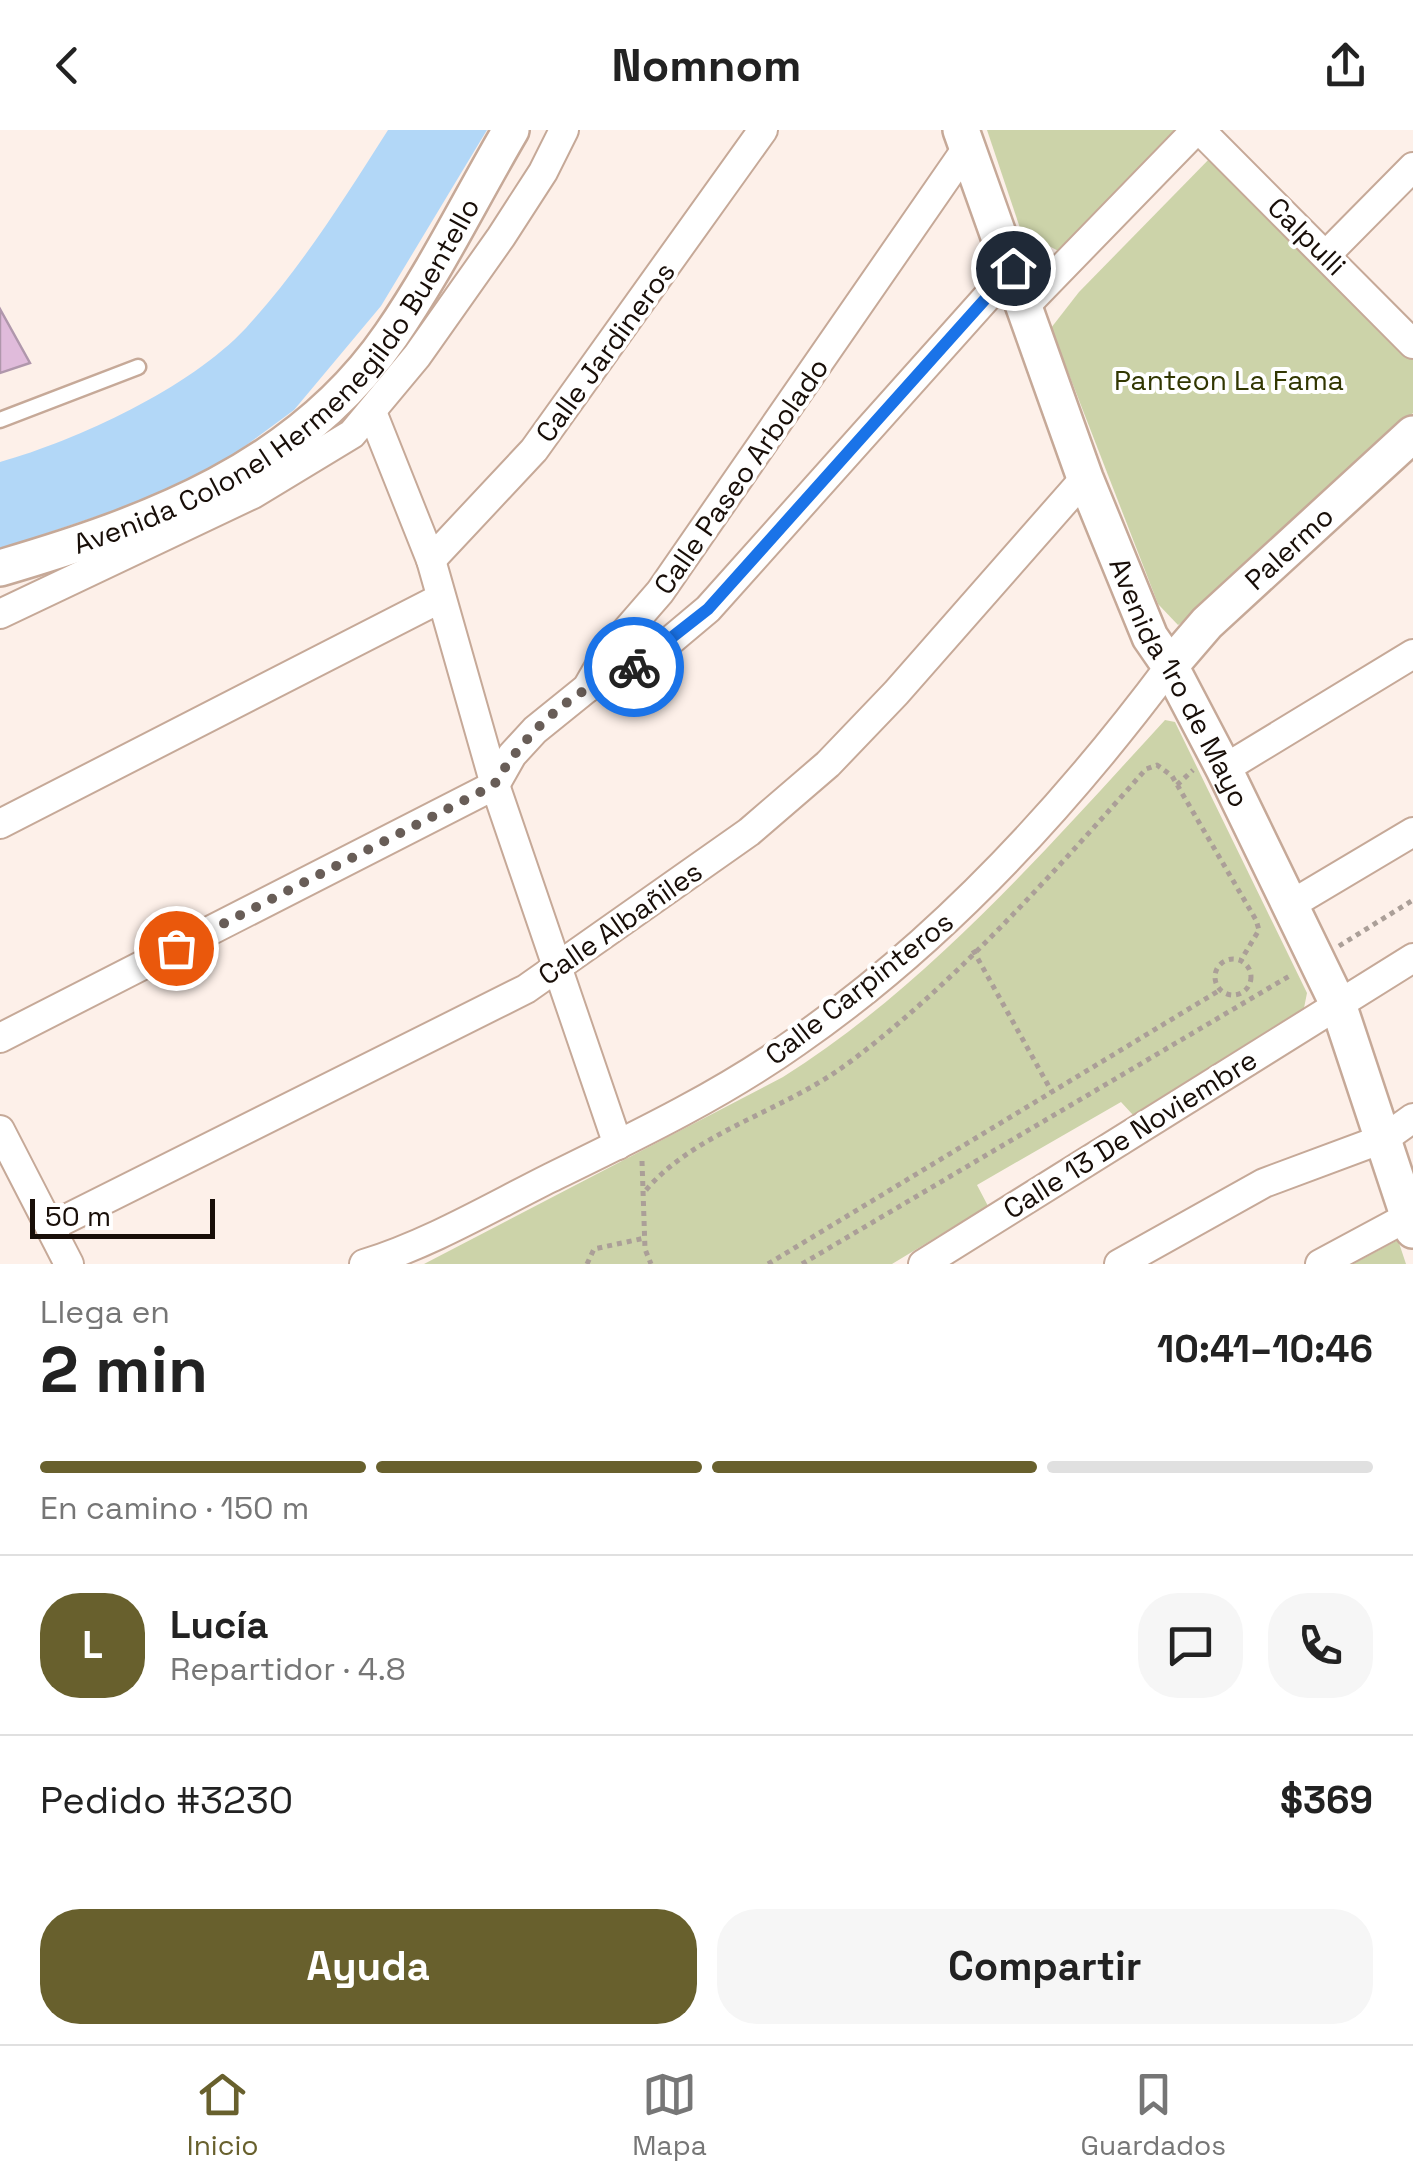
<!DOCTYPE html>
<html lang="es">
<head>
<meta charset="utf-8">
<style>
  body { margin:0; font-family:"Space Grotesk",sans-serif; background:#f6f6f6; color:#222; height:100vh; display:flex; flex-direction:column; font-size:38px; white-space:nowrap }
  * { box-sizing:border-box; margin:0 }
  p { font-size:32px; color:#767676 }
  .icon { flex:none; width:55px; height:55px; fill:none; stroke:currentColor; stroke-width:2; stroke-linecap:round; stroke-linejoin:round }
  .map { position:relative; height:1134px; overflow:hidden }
  .sheet { display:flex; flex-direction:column; background:#fff; flex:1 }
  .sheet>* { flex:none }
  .scale { position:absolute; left:30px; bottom:25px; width:185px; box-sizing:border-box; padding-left:10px; border:5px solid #180e08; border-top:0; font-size:28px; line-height:35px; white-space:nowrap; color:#180e08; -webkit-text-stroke:8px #fff; paint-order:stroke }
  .pin { position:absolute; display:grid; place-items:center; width:85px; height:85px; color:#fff; margin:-42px; border:5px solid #fff; border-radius:50%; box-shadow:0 2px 10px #0007 }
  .courier { position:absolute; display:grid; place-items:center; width:100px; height:100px; margin:-50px; border:8px solid #1a73e8; border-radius:50%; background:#fff; color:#222; box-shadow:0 2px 12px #0007 }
  .head em { font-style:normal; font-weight:600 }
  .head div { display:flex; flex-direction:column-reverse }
  .head { display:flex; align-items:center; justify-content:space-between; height:170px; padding:0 40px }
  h1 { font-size:65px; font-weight:600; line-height:75px }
  .bar { display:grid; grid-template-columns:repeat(4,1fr); gap:15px 10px; align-content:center; height:120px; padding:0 40px }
  .bar i { height:12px; border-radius:8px; background:#e0e0e0 }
  .bar .active { background:#68602d }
  .bar p { grid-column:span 4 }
  .line { display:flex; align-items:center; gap:25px; padding:0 40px; border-top:2px solid #e0e0e0 }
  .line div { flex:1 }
  .round { display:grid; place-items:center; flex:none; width:105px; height:105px; border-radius:40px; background:#f6f6f6 }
  .cta { display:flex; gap:20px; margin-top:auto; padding:20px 40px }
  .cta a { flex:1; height:115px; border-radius:40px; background:#68602d; color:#fff; font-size:40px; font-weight:600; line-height:115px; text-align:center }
  .cta a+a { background:#f6f6f6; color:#222 }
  header { display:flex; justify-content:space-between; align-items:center; height:130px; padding:0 40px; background:#fff; font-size:45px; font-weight:600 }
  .tabs { display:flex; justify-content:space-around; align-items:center; height:140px; border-top:2px solid #e0e0e0; background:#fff; font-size:28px; color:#767676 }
  .tabs a { display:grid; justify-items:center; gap:5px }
  .tabs .active { color:#68602d }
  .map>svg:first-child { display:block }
  .green { fill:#ccd3a9 }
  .water { fill:#b2d7f7 }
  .building { fill:#e0bbdb; stroke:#b097ac; stroke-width:2.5 }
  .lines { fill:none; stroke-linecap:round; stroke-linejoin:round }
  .service-casing { stroke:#c6a998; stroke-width:19 }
  .minor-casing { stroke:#c6a998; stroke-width:32 }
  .tertiary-casing { stroke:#c6a998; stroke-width:40 }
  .path { stroke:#ab9f98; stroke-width:5; stroke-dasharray:5 5; stroke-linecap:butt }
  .service { stroke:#fff; stroke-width:14 }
  .minor { stroke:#fff; stroke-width:28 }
  .tertiary { stroke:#fff; stroke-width:35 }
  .done { stroke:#685d57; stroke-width:10; stroke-dasharray:0 18 }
  .route { stroke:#1a73e8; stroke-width:12 }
  .labels { text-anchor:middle; stroke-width:8; stroke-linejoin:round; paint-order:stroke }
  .street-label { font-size:28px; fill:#180e08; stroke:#fff }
  .park-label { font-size:28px; fill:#313601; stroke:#fff }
</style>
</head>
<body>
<header><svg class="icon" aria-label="back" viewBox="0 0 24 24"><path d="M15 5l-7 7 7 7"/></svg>Nomnom<svg class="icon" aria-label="share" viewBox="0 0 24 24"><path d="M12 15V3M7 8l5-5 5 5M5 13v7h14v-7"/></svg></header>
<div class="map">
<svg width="1413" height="1134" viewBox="0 0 1413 1134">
  <rect width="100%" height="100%" fill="#fdf0e9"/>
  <g class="green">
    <polygon points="987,0 1179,0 1062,123 1021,101"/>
    <polygon points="1216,22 1413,227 1413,283 1202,478 1178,495 1158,474 1051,198 1079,162"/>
    <path d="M 1165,590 L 1175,592 L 1307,863 L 1304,878 L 1133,985 L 1121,972 L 977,1055 L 988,1076 L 892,1134 L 424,1134 L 783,947 C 929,855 1049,716 1165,590 Z"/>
    <polygon points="1398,1110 1406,1134 1353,1134"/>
  </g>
  <path class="water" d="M 388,0 L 487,0 L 381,176 L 294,280 L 195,353 L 0,419 L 0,332 C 78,310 190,258 246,198 C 301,138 344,69 388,0 Z"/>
  <polygon class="building" points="0,179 30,233 0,243"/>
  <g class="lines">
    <g class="service-casing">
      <polyline id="service" points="0,290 138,237"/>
    </g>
    <g class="minor-casing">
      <g id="minor">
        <polyline points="1200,0 1413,214"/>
        <polyline points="1326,125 1413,37"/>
        <polyline points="1025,176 1196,0"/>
        <polyline points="372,282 431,430 495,655 618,1015"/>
        <polyline points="431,430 534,320 763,0"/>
        <polyline points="0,484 253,364 352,304 417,226 501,107 543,42 564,0"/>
        <polyline points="587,558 652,526 708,479 1013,138"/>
        <polyline points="1224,639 1413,524"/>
        <polyline points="0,694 441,468"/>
        <polyline points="1292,774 1413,702"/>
        <polyline points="0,908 495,655 512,625 535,600 587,558 607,523 660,462 967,18"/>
        <polyline points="0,1000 69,1134"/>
        <polyline points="50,1097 526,859 749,702 828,634 896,563 1085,348"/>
        <path d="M 364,1134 C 429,1114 490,1078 550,1048 C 634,1007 720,966 796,912 C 942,811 1064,678 1170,536"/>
        <polyline points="923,1134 1413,828"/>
        <polyline points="1119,1134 1264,1053 1385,1008 1413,988"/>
        <polyline points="1320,1134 1413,1084"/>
      </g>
    </g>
    <g class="tertiary-casing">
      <g id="tertiary">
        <path id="s1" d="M 961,0 L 1085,348 L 1150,507 L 1170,536 L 1224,639 L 1338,874 L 1413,1100"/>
        <path id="s2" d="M 0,438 C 150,394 299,339 391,205 C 436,140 471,68 511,0"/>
        <path id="s3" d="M 1170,536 L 1207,493 L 1413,304"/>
      </g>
    </g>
    <g class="path">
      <polyline points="1177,655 1193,640"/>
      <polyline points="1339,816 1413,770"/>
      <polyline points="973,820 1052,962"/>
      <circle cx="1233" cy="847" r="18"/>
      <polyline points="642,1031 645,1119 651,1134"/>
      <path d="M 646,1060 C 695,1003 779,982 840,939 C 946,864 1059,737 1146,639 L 1157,635 L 1172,646 L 1256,790 L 1259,800 L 1241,830"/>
      <polyline points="587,1134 594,1119 645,1108"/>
      <polyline points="768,1134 1220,860"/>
      <polyline points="802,1134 1291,845"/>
    </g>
    <use href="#service" class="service"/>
    <use href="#minor" class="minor"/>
    <use href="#tertiary" class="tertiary"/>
  </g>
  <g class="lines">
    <path class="done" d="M 176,818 L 494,655 C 517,616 547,584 585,560 C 600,550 619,546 634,537"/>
    <polyline class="route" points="634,537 708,479 1013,138"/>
  </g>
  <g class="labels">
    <g class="street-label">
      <text transform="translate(1307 106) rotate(45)" y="10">Calpulli</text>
      <text transform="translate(605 222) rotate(-54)" y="10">Calle Jardineros</text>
      <text dy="10" stroke="none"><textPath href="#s2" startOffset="350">Avenida Colonel Hermenegildo Buentello</textPath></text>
      <text transform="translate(741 346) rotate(-55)" y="10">Calle Paseo Arbolado</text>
      <text dy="10" stroke="none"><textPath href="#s3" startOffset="168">Palermo</textPath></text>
      <text dy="10" stroke="none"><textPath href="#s1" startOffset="595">Avenida 1ro de Mayo</textPath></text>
      <text transform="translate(620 793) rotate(-35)" y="10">Calle Albañiles</text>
      <text transform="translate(859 858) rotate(-38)" y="10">Calle Carpinteros</text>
      <text transform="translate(1130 1004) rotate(-32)" y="10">Calle 13 De Noviembre</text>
    </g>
    <g class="park-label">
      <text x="1229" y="260">Panteon La Fama</text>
    </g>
  </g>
</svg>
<div class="scale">50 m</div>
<div class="pin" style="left:176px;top:818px;background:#ea580c"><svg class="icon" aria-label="bag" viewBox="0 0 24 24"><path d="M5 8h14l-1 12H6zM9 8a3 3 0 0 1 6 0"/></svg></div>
<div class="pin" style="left:1013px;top:138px;background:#1f2937"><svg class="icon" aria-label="home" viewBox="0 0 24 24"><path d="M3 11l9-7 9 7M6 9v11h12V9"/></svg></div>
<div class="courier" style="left:634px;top:537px"><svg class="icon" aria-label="bike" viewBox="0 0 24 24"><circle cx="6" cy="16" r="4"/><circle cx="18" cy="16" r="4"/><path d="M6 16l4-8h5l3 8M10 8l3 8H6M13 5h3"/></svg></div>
</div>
<section class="sheet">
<div class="head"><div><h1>2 min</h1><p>Llega en</p></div><em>10:41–10:46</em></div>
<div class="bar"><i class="active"></i><i class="active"></i><i class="active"></i><i></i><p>En camino · 150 m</p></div>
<div class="line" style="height:180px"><b class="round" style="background:#68602d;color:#fff">L</b><div><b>Lucía</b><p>Repartidor · 4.8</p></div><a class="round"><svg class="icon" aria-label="chat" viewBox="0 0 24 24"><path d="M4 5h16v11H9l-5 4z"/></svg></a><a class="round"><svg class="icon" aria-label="phone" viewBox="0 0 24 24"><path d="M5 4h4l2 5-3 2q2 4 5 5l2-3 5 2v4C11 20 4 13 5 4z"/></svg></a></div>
<div class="line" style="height:130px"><div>Pedido #3230</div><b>$369</b></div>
<div class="cta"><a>Ayuda</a><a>Compartir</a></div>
</section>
<nav class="tabs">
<a class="active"><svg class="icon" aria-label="home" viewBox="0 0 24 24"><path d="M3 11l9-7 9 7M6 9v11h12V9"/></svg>Inicio</a>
<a><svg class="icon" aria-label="map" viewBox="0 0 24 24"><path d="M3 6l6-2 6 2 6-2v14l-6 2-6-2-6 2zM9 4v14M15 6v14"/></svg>Mapa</a>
<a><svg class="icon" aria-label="saved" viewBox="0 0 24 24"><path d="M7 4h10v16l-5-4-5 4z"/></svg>Guardados</a>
</nav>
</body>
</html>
